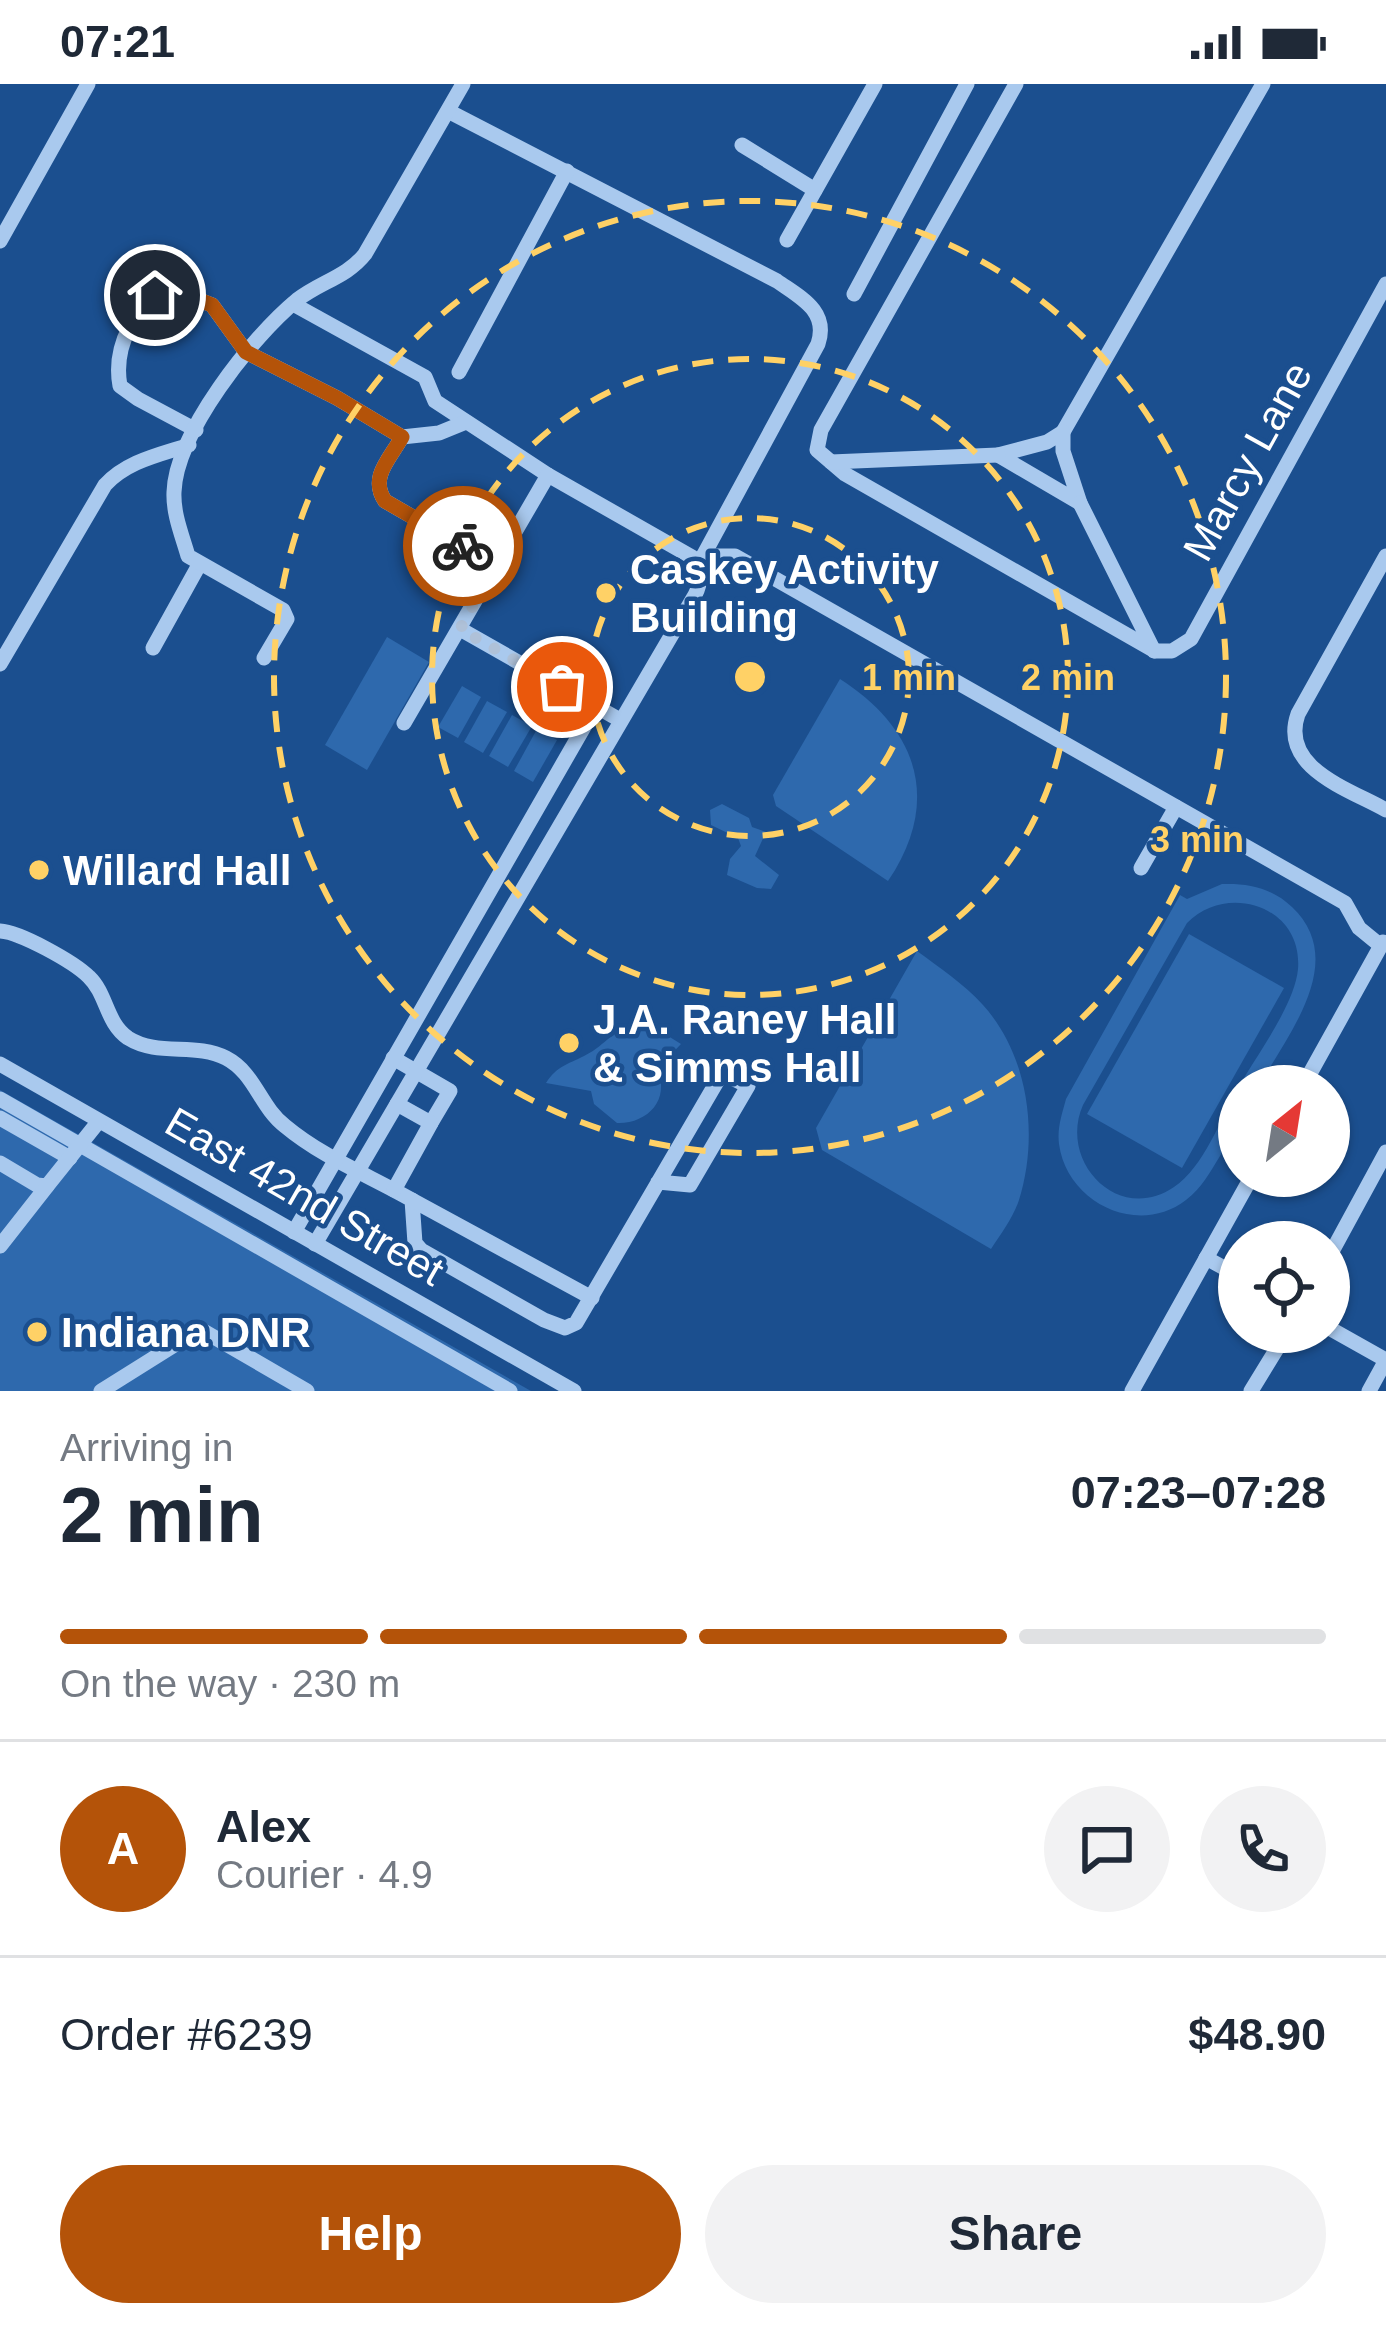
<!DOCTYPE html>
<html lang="en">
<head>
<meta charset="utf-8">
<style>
  body { margin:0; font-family:Arial,sans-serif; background:#f2f2f3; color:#1f2937; height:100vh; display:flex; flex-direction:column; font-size:45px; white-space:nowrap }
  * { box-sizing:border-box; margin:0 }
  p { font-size:39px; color:#747a83 }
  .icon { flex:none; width:66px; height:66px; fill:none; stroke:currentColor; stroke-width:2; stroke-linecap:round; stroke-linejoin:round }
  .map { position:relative; height:1307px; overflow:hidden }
  .details { display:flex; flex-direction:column; background:#fff; flex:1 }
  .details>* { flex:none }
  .needle { width:78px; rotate:30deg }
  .controls { position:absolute; left:1218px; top:981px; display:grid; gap:24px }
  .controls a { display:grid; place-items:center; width:132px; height:132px; border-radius:50%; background:#fff; box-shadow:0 3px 9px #0004; font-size:60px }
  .pin { position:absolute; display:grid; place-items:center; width:102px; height:102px; color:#fff; margin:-51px; border:6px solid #fff; border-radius:50%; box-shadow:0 3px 12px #0007 }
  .courier { position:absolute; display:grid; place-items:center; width:120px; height:120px; margin:-60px; border:9px solid #b45309; border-radius:50%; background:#fff; color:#222; box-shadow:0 3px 15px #0007 }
  .headline em { font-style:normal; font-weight:700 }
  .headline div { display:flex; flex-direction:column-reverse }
  .headline { display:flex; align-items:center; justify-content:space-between; height:204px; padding:0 60px }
  h1 { font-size:78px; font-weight:700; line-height:90px }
  .bar { display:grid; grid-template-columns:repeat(4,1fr); gap:18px 12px; align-content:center; height:144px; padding:0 60px }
  .bar i { height:15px; border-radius:9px; background:#e0e1e3 }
  .bar .current { background:#b45309 }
  .bar p { grid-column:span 4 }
  .line { display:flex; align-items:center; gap:30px; padding:0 60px; border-top:3px solid #e0e1e3 }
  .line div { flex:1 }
  .round { display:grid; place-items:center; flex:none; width:126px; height:126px; border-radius:63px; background:#f2f2f3 }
  .action { display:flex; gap:24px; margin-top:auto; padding:24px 60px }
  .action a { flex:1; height:138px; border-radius:72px; background:#b45309; color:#fff; font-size:48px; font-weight:700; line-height:138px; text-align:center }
  .action a+a { background:#f2f2f3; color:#1f2937 }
  .status { display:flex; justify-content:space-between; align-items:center; height:84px; padding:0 60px; background:#fff; direction:ltr }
  .status svg { height:33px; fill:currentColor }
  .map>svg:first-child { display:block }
  .green { fill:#2e69ad }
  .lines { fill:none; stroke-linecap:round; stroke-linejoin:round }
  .minor { stroke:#a9c9ee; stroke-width:15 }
  .done { stroke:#afc1d8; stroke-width:12; stroke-dasharray:0 21.6 }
  .route { stroke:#b45309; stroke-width:15 }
  .ring { fill:none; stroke:#ffd166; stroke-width:6; stroke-dasharray:21 15 }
  .poi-dot { fill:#ffd166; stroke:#1b4f8f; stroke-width:4.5 }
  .labels { text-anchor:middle; stroke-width:9; stroke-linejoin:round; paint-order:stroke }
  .street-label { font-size:42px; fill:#fff; stroke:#1b4f8f }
  .poi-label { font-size:42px; font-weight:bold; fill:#fff; stroke:#1b4f8f; text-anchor:start }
  .centre { fill:#ffd166; stroke:#1b4f8f; stroke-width:6 }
  .ring-label { font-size:36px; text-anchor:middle; font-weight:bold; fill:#ffd166; stroke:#1b4f8f; stroke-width:9; stroke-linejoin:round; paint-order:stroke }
</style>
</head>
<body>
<div class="status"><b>07:21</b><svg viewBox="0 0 49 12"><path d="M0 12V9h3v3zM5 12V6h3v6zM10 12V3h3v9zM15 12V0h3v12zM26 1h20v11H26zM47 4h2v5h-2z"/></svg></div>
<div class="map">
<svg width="1386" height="1307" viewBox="0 0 1386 1307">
  <rect width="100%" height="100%" fill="#1b4f8f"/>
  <g class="green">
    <polygon points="387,553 429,578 367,686 325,661"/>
    <path d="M 840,595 C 918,645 942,717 888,797 L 776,722 L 773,711 Z"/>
    <polygon points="462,602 481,613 458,654 438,643"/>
    <polygon points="487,617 507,628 483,669 464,658"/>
    <polygon points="512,631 532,642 508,683 489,672"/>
    <polygon points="537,645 557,656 533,698 514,687"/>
    <polygon points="722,720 749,734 752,743 766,748 755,772 779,791 771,805 757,804 727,791 730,775 741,762 738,754 711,741 710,726"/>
    <path d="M 1222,800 C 1248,799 1272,804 1292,823 C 1349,877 1288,950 1259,1002 L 1239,1002 C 1257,971 1295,920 1298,885 C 1303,822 1227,798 1187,839 L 1083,1021 C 1058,1077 1118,1141 1174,1103 C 1204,1083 1221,1034 1239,1002 C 1239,1035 1236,1044 1220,1072 C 1210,1088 1202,1104 1186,1116 C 1138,1153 1067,1119 1059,1060 C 1057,1044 1062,1030 1066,1015 L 1180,811 L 1187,815 Z"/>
    <polygon points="1189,850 1284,904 1182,1084 1087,1030"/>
    <path d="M 917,867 C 940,884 964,900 983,921 C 1029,972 1039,1052 1019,1116 C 1013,1134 1001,1150 991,1165 L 822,1066 L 816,1044 Z"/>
    <path d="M 643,943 L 660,947 L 681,960 L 657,985 C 671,1016 647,1040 617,1039 L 594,1020 L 591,1007 L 546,999 C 558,981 567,981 584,972 C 610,959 607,946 643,943 Z"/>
    <polygon points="0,1006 531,1307 0,1307"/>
  </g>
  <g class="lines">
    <g class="minor">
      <polyline points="1016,0 821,346 817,366 845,390 1155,567 1172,567 1191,555 1386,200"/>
      <path d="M 448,27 L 777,197 C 801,214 829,227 818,260 L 702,474"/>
      <polyline points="742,61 815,106"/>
      <polyline points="787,156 875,0"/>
      <polyline points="0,157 88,0"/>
      <polyline points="854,210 967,0"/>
      <polyline points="293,220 425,293 435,317 548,391"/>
      <polyline points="459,288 567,87"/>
      <path d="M 196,346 L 138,315 L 120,302 C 113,264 134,218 171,205 L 212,221 L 246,268 L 337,314 L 402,353 C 390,375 369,393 385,417 L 496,481"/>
      <polyline points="1063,348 1263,0"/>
      <polygon points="1063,348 1063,367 1080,419 998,371 1047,358"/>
      <polyline points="402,353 439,349 466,338"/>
      <polyline points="831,378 998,371"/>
      <polyline points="1080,419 1154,567"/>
      <polyline points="703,472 735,472 1345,819 1359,844 1381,862"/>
      <path d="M 1386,472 L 1298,630 C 1279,684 1349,705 1386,726"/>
      <polyline points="460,545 620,636"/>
      <polyline points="153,564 199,481"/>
      <path d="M 264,574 L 287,535 L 283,526 L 188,472 C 182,451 173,430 174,408 C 176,349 252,253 297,216 C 320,198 347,193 365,170 L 463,0"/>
      <path d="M 0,580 L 105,401 C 127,377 159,371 189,361"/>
      <polyline points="1141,784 1176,723"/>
      <path d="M 0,847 C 20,848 74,878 89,893 C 107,910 106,939 128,954 C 158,973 195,958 226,974 C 255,989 260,1023 285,1042 C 322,1073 370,1092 412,1116 L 415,1159 L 421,1166 L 544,1236 L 565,1244 L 576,1239 L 722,989 L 748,1002 L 690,1101 L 658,1098"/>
      <polyline points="393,974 450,1007 431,1039"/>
      <polyline points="0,980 574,1307"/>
      <polyline points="1303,1002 1383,858"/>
      <polyline points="0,1015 510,1307"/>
      <polyline points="0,1034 70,1074"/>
      <polyline points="0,1079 37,1101 47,1102 99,1037"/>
      <polyline points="394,1106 431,1039 397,1020"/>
      <polyline points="412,1116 592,1214"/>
      <polyline points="294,1148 596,622"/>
      <path d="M 315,1160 L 695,511 C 702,497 702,485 692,473 L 548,391 L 404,639"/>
      <polyline points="0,1162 47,1102"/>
      <polyline points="1329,1173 1386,1068"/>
      <polyline points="1206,1174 1239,1192"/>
      <polyline points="1329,1244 1386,1276 1369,1307"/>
      <polyline points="101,1307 200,1245 307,1307"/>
      <polyline points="1132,1307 1252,1092"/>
      <polyline points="1251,1307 1287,1248"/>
    </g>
  </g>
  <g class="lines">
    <polyline class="done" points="463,462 496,481 460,545 562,603"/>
    <path class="route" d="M 155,211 L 171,205 L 212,221 L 246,268 L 337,314 L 402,353 C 390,375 369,393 385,417 L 463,462"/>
  </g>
  <g class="ring">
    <circle cx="750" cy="593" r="159"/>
    <circle cx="750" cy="593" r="318"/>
    <circle cx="750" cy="593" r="476"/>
  </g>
  <g class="poi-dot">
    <circle cx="606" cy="509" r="12"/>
    <circle cx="39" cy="786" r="12"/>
    <circle cx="569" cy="959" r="12"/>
    <circle cx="37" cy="1248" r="12"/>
  </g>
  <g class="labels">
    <g class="street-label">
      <text transform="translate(1247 377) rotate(-61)" y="15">Marcy Lane</text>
      <text transform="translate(305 1112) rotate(30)" y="15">East 42nd Street</text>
    </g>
    <g class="poi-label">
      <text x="630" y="500">Caskey Activity<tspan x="630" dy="48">Building</tspan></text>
      <text x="63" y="801">Willard Hall</text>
      <text x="593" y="950">J.A. Raney Hall<tspan x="593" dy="48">&amp; Simms Hall</tspan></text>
      <text x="61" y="1263">Indiana DNR</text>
    </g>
  </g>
  <circle cx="750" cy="593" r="18" class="centre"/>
  <g class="ring-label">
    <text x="909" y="606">1 min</text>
    <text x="1068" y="606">2 min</text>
    <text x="1197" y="768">3 min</text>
  </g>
</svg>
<div class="controls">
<a><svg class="needle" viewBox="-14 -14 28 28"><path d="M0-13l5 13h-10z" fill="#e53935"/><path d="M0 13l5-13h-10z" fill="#747a83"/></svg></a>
<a><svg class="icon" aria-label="locate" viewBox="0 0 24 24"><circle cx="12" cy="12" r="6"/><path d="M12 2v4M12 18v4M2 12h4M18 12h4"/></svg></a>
</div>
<div class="pin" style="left:562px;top:603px;background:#ea580c"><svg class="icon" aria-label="bag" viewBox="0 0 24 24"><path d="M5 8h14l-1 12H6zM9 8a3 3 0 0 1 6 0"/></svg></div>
<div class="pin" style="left:155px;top:211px;background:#1f2937"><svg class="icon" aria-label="home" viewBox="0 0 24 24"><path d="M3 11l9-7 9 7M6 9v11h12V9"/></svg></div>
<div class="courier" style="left:463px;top:462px"><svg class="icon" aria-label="bike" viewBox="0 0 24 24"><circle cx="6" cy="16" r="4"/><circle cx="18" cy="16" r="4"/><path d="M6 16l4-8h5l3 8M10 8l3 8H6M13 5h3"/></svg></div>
</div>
<section class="details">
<div class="headline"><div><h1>2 min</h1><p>Arriving in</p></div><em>07:23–07:28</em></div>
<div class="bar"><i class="current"></i><i class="current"></i><i class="current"></i><i></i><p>On the way · 230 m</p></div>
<div class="line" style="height:216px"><b class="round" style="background:#b45309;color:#fff">A</b><div><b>Alex</b><p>Courier · 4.9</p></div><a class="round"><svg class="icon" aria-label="chat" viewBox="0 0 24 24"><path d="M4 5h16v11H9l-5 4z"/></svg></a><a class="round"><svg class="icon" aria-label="phone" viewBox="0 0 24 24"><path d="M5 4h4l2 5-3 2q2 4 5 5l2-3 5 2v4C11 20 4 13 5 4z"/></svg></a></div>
<div class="line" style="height:156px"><div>Order #6239</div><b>$48.90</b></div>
<div class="action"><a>Help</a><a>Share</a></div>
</section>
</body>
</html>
